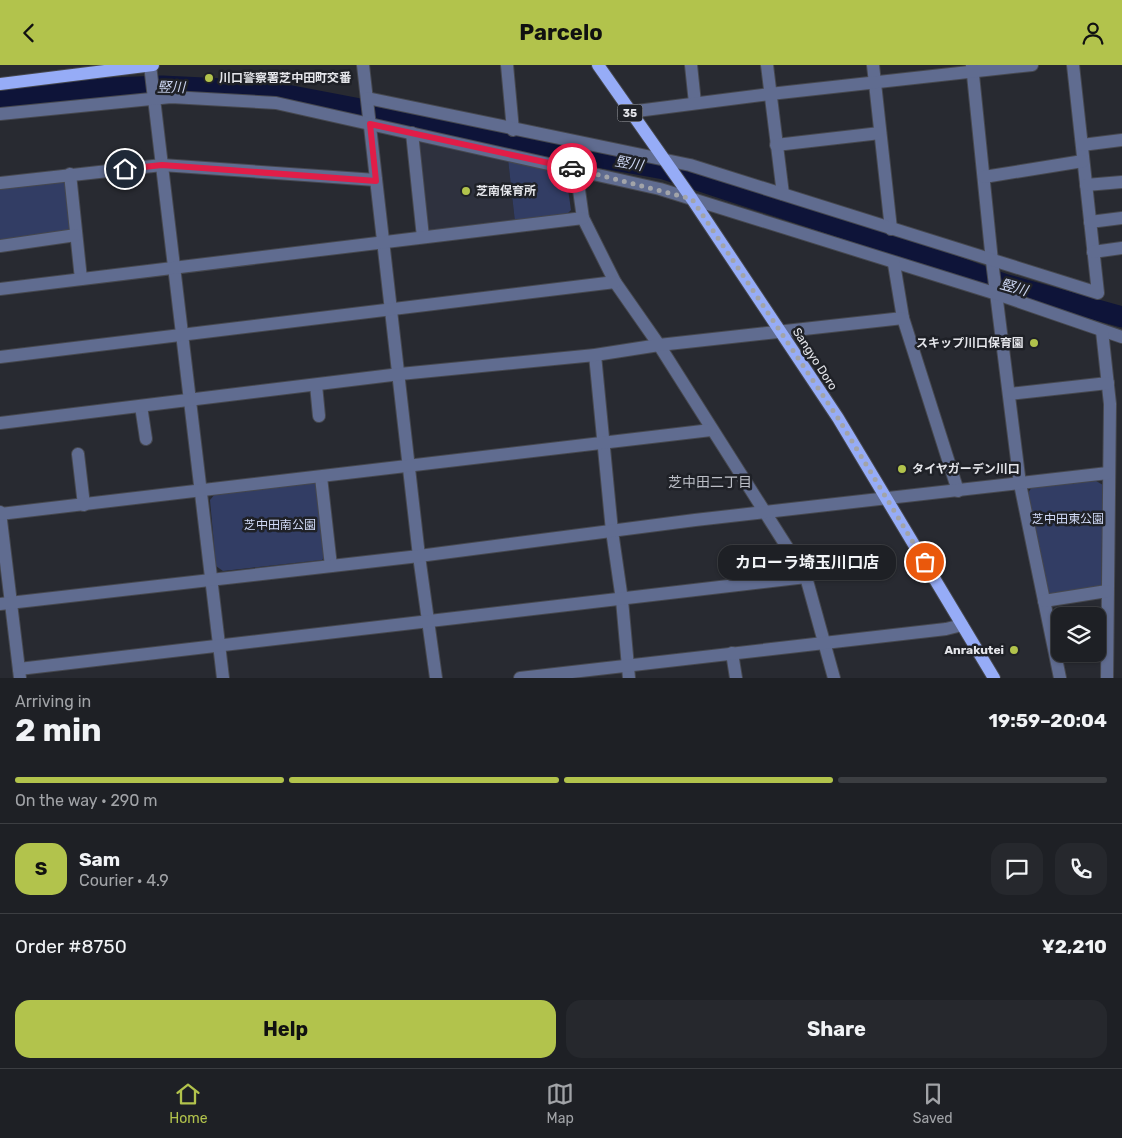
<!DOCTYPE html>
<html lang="en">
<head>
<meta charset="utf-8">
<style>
  body { margin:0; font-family:Rubik,"Noto Sans JP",sans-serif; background:#26282d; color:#f1f3f6; height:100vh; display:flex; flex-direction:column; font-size:19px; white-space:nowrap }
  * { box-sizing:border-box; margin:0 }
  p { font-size:16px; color:#a1a3a7 }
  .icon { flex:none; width:28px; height:28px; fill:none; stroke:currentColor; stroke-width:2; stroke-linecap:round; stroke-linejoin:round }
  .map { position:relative; height:613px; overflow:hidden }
  .sheet { display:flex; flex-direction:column; background:#1e2025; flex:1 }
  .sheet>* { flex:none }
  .buttons { position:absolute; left:1051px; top:542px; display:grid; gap:10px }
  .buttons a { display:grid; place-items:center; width:55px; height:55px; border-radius:10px; background:#1e2025; box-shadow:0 1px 4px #0004,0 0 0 1px #3c3e42; font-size:25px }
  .pin { position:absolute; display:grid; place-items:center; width:42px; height:42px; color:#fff; margin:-21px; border:2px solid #fff; border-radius:50%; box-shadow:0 1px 5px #0007 }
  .courier { position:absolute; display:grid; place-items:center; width:50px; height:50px; margin:-25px; border:4px solid #e11d48; border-radius:50%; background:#fff; color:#222; box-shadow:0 1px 6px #0007 }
  .bubble { position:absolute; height:35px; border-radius:15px; background:#1e2025; box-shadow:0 1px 4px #0004,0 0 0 1px #3c3e42; font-size:16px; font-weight:700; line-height:35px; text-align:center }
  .head em { font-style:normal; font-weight:700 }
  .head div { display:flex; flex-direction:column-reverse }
  .head { display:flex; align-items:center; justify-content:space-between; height:85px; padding:0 15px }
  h1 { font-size:32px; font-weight:700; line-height:38px }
  .bar { display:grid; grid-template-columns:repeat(4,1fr); gap:8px 5px; align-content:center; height:60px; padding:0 15px }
  .bar i { height:6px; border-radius:4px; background:#3c3e42 }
  .bar .active { background:#b2c34c }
  .bar p { grid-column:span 4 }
  .line { display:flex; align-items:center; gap:12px; padding:0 15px; border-top:1px solid #3c3e42 }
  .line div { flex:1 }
  .round { display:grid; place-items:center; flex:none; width:52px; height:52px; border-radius:15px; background:#26282d }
  .action { display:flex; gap:10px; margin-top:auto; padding:10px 15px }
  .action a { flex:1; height:58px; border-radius:15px; background:#b2c34c; color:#111; font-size:20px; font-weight:700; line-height:58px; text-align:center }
  .action a+a { background:#26282d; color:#f1f3f6 }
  header { display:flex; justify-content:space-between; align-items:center; height:65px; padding:0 15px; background:#b2c34c; color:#111; font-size:22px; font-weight:700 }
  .tab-bar { display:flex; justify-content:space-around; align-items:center; height:70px; border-top:1px solid #3c3e42; background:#1e2025; font-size:14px; color:#a1a3a7 }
  .tab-bar a { display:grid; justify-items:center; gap:2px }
  .tab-bar .active { color:#b2c34c }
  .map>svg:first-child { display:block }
  .built { fill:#2e313e }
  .green { fill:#323d64 }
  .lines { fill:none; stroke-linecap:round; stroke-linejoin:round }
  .river { stroke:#0e1439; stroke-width:21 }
  .minor-casing { stroke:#46484f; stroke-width:14 }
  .major-casing { stroke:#46484f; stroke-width:14 }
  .minor { stroke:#606c90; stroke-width:12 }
  .major { stroke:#96acf7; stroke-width:12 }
  .done { stroke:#a2a4a9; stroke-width:5; stroke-dasharray:0 9 }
  .route { stroke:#e11d48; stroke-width:6 }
  .poi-dot { fill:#b2c34c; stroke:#1f2127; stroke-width:2 }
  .labels { text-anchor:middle; stroke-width:5; stroke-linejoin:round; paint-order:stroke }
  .shield { fill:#1f2127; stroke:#a9aab0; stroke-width:1 }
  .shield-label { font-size:11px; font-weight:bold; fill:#e4e5ea }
  .poi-label { font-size:12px; font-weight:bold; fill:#e4e5ea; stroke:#1f2127; text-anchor:start }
  .street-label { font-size:12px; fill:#e4e5ea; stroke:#1f2127 }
  .park-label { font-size:12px; fill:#d1daf7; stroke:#1f2127 }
  .water-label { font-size:14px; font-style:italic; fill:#ccd6f2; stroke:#1f2127 }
  .neighbourhood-label { font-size:14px; fill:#bbbec6; stroke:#1f2127 }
</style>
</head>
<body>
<header><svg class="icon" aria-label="back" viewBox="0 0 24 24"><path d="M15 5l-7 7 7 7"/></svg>Parcelo<svg class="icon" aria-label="person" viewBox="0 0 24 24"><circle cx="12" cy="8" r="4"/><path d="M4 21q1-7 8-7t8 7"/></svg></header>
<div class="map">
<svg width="1122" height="613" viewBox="0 0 1122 613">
  <rect width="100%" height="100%" fill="#282a31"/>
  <polygon class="built" points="419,75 508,94 515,157 429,168 416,77"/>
  <g class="green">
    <polygon points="508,94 561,105 566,110 571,145 564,152 515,157"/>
    <polygon points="62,116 66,119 71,164 66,168 0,176 0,123"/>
    <polygon points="314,416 317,419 326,490 322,495 223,506 216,501 210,435 215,429"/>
    <polygon points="1096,416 1103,420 1101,521 1052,531 1048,528 1028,428 1032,422"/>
  </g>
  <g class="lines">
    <polyline class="river" points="0,34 85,24 162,21 266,26 397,51 481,71 664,104 913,186 1004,219 1122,252"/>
    <g class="minor-casing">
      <g id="minor">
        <polyline points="150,0 223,613"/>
        <polyline points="363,0 419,491 436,613"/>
        <polyline points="507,0 513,65"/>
        <polyline points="691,0 695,38"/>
        <polyline points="767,0 783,129"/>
        <polyline points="873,0 891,164"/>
        <polyline points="972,0 992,196 1020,419 1060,613"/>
        <polyline points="367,33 690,100 1098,228 1073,0"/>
        <polyline points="629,47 770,29 1032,0"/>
        <polyline points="0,49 171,32 276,38 660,124 997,229 1122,272"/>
        <polyline points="412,68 423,172"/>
        <polyline points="776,80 880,68"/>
        <polyline points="1082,80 1122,75"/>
        <polyline points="576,104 583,153 615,217 659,280 806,512 834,613"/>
        <polyline points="70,109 81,214"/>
        <polyline points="984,112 1083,96"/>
        <polyline points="0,118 162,100 376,115"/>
        <polyline points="1086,120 1122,117"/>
        <polyline points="1090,157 1122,153"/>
        <polyline points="0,181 76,170"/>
        <polyline points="1093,187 1122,183"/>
        <polyline points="894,199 903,253 958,426"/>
        <polyline points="0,224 583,153"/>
        <polyline points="1102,266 1110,339 1107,613"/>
        <polyline points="595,290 612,466 622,535 629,613"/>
        <polyline points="0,292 615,217"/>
        <polyline points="316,320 319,351"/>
        <polyline points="1009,329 1108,318"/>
        <polyline points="141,341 146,374"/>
        <polyline points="0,358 400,309 595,290 659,280 903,253"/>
        <polyline points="78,389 84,440"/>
        <polyline points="321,412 331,501"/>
        <polyline points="0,447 20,613"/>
        <polyline points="0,449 711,365"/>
        <polyline points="1044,536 1107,526"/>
        <polyline points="0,539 419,491 695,455 1108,408"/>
        <polyline points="732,588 736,613"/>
        <polyline points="19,604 806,512"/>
        <polyline points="520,613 946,564 962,560"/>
      </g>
    </g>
    <g class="major-casing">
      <g id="major">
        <polyline points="598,0 692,134 838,353 994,613"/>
        <polyline points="0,19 153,0"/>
      </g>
    </g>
    <use href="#minor" class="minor"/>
    <use href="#major" class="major"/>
  </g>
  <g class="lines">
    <polyline class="done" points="572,103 692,134 838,353 925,497"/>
    <polyline class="route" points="125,104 162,100 376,116 370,59 572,103"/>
  </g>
  <g class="poi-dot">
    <circle cx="209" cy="13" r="5"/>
    <circle cx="466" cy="126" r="5"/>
    <circle cx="1034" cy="278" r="5"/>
    <circle cx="902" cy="404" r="5"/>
    <circle cx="1014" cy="585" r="5"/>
  </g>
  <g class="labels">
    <rect class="shield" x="617.5" y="39.5" width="25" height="17" rx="4"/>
    <g class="shield-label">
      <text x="630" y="52">35</text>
    </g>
    <g class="poi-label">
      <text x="219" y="17">川口警察署芝中田町交番</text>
      <text x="476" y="130">芝南保育所</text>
      <text x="1024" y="282" text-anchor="end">スキップ川口保育園</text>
      <text x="912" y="408">タイヤガーデン川口</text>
      <text x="1004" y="589" text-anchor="end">Anrakutei</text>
    </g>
    <g class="street-label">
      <text transform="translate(815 294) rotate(57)" y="4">Sangyo Doro</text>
    </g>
    <g class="park-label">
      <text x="1068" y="458">芝中田東公園</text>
      <text x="280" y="464">芝中田南公園</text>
    </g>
    <g class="water-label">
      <text transform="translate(171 22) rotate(1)" y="5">竪川</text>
      <text transform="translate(629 98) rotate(10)" y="5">竪川</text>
      <text transform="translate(1014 222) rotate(16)" y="5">竪川</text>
    </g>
    <g class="neighbourhood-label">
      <text x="710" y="422">芝中田二丁目</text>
    </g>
  </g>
</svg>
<div class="buttons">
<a><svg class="icon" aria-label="layers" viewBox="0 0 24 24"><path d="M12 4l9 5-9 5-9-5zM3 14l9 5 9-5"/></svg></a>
</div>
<div class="pin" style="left:925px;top:497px;background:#ea580c"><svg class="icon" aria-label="bag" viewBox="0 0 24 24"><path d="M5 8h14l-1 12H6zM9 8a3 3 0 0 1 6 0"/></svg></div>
<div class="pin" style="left:125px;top:104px;background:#1f2937"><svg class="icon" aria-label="home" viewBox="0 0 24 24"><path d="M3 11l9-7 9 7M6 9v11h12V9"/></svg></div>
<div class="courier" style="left:572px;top:103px"><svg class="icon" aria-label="car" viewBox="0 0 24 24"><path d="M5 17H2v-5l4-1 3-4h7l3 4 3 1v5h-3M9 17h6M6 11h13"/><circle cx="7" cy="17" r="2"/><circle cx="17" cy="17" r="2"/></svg></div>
<div class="bubble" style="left:718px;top:480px;width:178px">カローラ埼玉川口店</div>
</div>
<section class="sheet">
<div class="head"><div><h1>2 min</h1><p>Arriving in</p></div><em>19:59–20:04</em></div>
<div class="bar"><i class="active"></i><i class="active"></i><i class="active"></i><i></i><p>On the way · 290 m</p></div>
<div class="line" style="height:90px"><b class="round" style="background:#b2c34c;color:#111">S</b><div><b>Sam</b><p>Courier · 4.9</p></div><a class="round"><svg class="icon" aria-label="chat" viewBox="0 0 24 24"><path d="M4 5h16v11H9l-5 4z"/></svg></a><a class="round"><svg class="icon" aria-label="phone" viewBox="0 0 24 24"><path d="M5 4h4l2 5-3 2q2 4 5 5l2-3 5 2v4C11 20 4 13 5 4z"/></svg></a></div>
<div class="line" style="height:65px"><div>Order #8750</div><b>¥2,210</b></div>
<div class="action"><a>Help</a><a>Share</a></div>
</section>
<nav class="tab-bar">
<a class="active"><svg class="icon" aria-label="home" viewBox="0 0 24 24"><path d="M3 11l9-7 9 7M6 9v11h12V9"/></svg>Home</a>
<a><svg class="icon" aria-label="map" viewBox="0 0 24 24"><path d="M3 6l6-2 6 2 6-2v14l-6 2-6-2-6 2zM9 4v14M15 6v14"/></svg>Map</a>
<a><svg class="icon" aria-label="saved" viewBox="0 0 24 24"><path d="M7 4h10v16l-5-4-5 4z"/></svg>Saved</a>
</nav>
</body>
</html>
